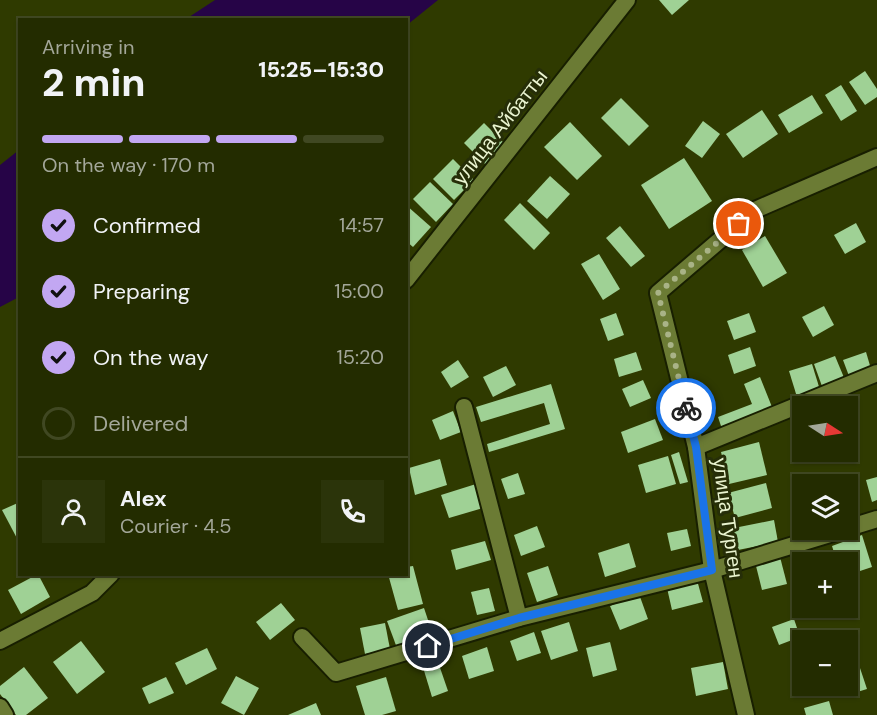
<!DOCTYPE html>
<html lang="en">
<head>
<meta charset="utf-8">
<style>
  body { margin:0; font-family:"DM Sans",sans-serif; background:#2b340a; color:#f1f3f6; height:100vh; display:flex; flex-direction:column; font-size:22px; white-space:nowrap }
  * { box-sizing:border-box; margin:0 }
  p { font-size:20px; color:#a3a799 }
  .icon { flex:none; width:33px; height:33px; fill:none; stroke:currentColor; stroke-width:2; stroke-linecap:round; stroke-linejoin:round }
  .map { position:relative; flex:1; overflow:hidden }
  .details { position:absolute; left:18px; top:18px; width:390px; height:558px; display:flex; flex-direction:column; background:#232c00; border-radius:0px; box-shadow:0 2px 4px #0004,0 0 0 2px #404822 }
  .details>* { flex:none }
  .needle { width:39px; rotate:102deg }
  .buttons { position:absolute; left:792px; top:396px; display:grid; gap:12px }
  .buttons a { display:grid; place-items:center; width:66px; height:66px; border-radius:0px; background:#232c00; box-shadow:0 2px 4px #0004,0 0 0 2px #404822; font-size:30px }
  .pin { position:absolute; display:grid; place-items:center; width:51px; height:51px; color:#fff; margin:-26px; border:3px solid #fff; border-radius:50%; box-shadow:0 2px 6px #0007 }
  .courier { position:absolute; display:grid; place-items:center; width:60px; height:60px; margin:-30px; border:4px solid #1a73e8; border-radius:50%; background:#fff; color:#222; box-shadow:0 2px 8px #0007 }
  .headline em { font-style:normal; font-weight:800 }
  .headline div { display:flex; flex-direction:column-reverse }
  .headline { display:flex; align-items:center; justify-content:space-between; height:102px; padding:0 24px }
  h1 { font-size:39px; font-weight:800; line-height:45px }
  .bar { display:grid; grid-template-columns:repeat(4,1fr); gap:9px 6px; align-content:center; height:72px; padding:0 24px }
  .bar i { height:8px; border-radius:4px; background:#404822 }
  .bar .current { background:#c2a7f2 }
  .bar p { grid-column:span 4 }
  .line { display:flex; align-items:center; gap:15px; padding:0 24px; border-top:2px solid #404822 }
  .line div { flex:1 }
  .round { display:grid; place-items:center; flex:none; width:63px; height:63px; border-radius:0px; background:#2b340a }
  ol { padding:0 24px; list-style:none }
  li { display:flex; align-items:center; gap:18px; height:66px }
  li p { margin-inline-start:auto }
  li .icon { padding:6px; border-radius:50%; background:#c2a7f2; color:#111; stroke-width:4 }
  li:last-child { color:#a3a799 }
  li i { width:33px; height:33px; border:3px solid #404822; border-radius:50% }
  .map>svg:first-child { display:block }
  .water { fill:#260447 }
  .building { fill:#9fd195 }
  .lines { fill:none; stroke-linecap:round; stroke-linejoin:round }
  .minor-casing { stroke:#181f00; stroke-width:20 }
  .minor { stroke:#6b7b34; stroke-width:16 }
  .done { stroke:#a9b387; stroke-width:6; stroke-dasharray:0 10.8 }
  .route { stroke:#1a73e8; stroke-width:8 }
  .labels { text-anchor:middle; stroke-width:6; stroke-linejoin:round; paint-order:stroke }
  .street-label { font-size:20px; fill:#eaf4d0; stroke:#262e08 }
</style>
</head>
<body>
<div class="map">
<svg width="877" height="715" viewBox="0 0 877 715">
  <rect width="100%" height="100%" fill="#2f3a00"/>
  <g class="water">
    <polygon points="215,0 438,0 407,25 406,20 186,19"/>
    <polygon points="19,150 19,297 0,307 0,165"/>
  </g>
  <g class="building">
    <polygon points="659,0 689,0 672,15"/>
    <polygon points="865,71 877,89 877,97 865,105 849,82"/>
    <polygon points="841,85 857,111 841,121 825,95"/>
    <polygon points="812,95 823,113 789,133 778,115"/>
    <polygon points="621,98 649,126 629,146 601,118"/>
    <polygon points="762,110 778,134 743,158 726,134"/>
    <polygon points="703,121 720,134 702,158 685,146"/>
    <polygon points="570,122 602,156 577,180 544,147"/>
    <polygon points="484,123 506,145 486,165 464,143"/>
    <polygon points="684,158 712,201 669,229 641,185"/>
    <polygon points="453,159 474,180 454,200 433,179"/>
    <polygon points="550,176 570,194 547,219 527,201"/>
    <polygon points="430,182 453,204 436,222 413,199"/>
    <polygon points="520,203 550,233 534,250 504,220"/>
    <polygon points="406,205 431,227 413,247 406,241"/>
    <polygon points="856,223 866,242 845,254 834,235"/>
    <polygon points="620,226 645,256 631,267 606,238"/>
    <polygon points="765,236 787,273 763,287 742,250"/>
    <polygon points="599,254 620,289 603,300 581,264"/>
    <polygon points="824,306 834,325 813,337 802,317"/>
    <polygon points="616,313 624,335 608,341 600,319"/>
    <polygon points="749,313 756,332 734,340 727,321"/>
    <polygon points="750,347 756,366 734,374 728,355"/>
    <polygon points="636,352 642,370 619,377 614,359"/>
    <polygon points="866,352 871,369 849,376 843,360"/>
    <polygon points="835,356 845,380 823,389 814,364"/>
    <polygon points="458,360 469,377 451,388 441,372"/>
    <polygon points="812,364 820,390 797,397 789,371"/>
    <polygon points="506,366 516,385 493,397 483,377"/>
    <polygon points="760,377 774,412 723,432 718,417 752,404 744,384"/>
    <polygon points="643,380 651,398 630,407 622,389"/>
    <polygon points="551,384 565,429 489,452 487,444 550,424 544,403 481,422 476,407"/>
    <polygon points="453,411 461,432 440,440 432,420"/>
    <polygon points="655,419 663,440 628,453 621,432"/>
    <polygon points="759,442 767,475 729,484 721,452"/>
    <polygon points="679,452 688,482 680,484 671,455"/>
    <polygon points="668,456 676,484 646,493 638,465"/>
    <polygon points="440,459 447,485 415,495 409,468"/>
    <polygon points="518,473 525,494 508,499 501,479"/>
    <polygon points="877,477 877,500 872,502 866,480"/>
    <polygon points="766,483 772,508 735,518 728,493"/>
    <polygon points="476,484 483,508 449,518 441,495"/>
    <polygon points="848,488 855,512 848,514"/>
    <polygon points="20,502 20,544 2,510"/>
    <polygon points="774,520 778,542 733,551 729,529"/>
    <polygon points="537,526 545,547 521,556 514,535"/>
    <polygon points="687,529 691,546 671,551 667,533"/>
    <polygon points="862,535 872,567 848,575 848,562 837,562 832,546"/>
    <polygon points="485,541 491,560 456,570 451,550"/>
    <polygon points="629,543 636,567 605,577 598,553"/>
    <polygon points="780,557 787,584 762,590 755,562"/>
    <polygon points="413,566 423,604 398,610 388,574 406,574 406,567"/>
    <polygon points="548,566 558,595 537,602 527,573"/>
    <polygon points="38,574 50,597 21,614 8,590"/>
    <polygon points="697,580 703,602 672,610 667,588"/>
    <polygon points="489,588 495,611 477,615 471,592"/>
    <polygon points="639,594 648,619 620,630 610,606"/>
    <polygon points="281,603 295,620 270,640 256,622"/>
    <polygon points="424,608 433,635 397,648 387,621"/>
    <polygon points="794,619 800,637 779,645 772,627"/>
    <polygon points="569,622 578,651 551,660 541,631"/>
    <polygon points="385,623 390,649 365,654 360,628"/>
    <polygon points="534,632 541,653 517,661 510,641"/>
    <polygon points="81,641 105,672 77,694 53,662"/>
    <polygon points="610,642 617,670 593,677 586,648"/>
    <polygon points="487,647 494,671 469,679 462,656"/>
    <polygon points="207,648 217,669 186,685 175,663"/>
    <polygon points="437,659 448,691 432,697 422,664"/>
    <polygon points="723,662 728,689 696,696 691,668"/>
    <polygon points="859,665 867,689 841,697 837,686 848,686 848,668"/>
    <polygon points="24,667 48,698 26,715 16,715 0,694 0,686"/>
    <polygon points="236,676 259,688 244,715 221,703"/>
    <polygon points="166,677 174,693 149,704 142,688"/>
    <polygon points="386,677 396,711 382,715 365,715 356,686"/>
    <polygon points="829,701 833,715 806,715 804,708"/>
    <polygon points="316,703 321,715 288,715"/>
  </g>
  <g class="lines">
    <g class="minor-casing">
      <g id="minor">
        <polyline points="406,280 627,0"/>
        <polyline points="464,407 519,618"/>
        <polyline points="696,447 877,373"/>
        <polyline points="848,528 877,519"/>
        <polyline points="302,637 336,673 519,618 712,570 843,530"/>
        <polyline points="0,641 92,593 111,574"/>
        <polyline points="0,707 5,715"/>
        <polyline points="746,715 712,570 696,447 658,293 755,210 877,157"/>
      </g>
    </g>
    <use href="#minor" class="minor"/>
  </g>
  <g class="lines">
    <polyline class="done" points="686,408 658,293 739,224"/>
    <polyline class="route" points="428,646 519,618 712,570 696,447 686,408"/>
  </g>
  <g class="labels">
    <g class="street-label">
      <text transform="translate(500 127) rotate(-52)" y="7">улица Айбатты</text>
      <text transform="translate(728 518) rotate(82)" y="7">улица Турген</text>
    </g>
  </g>
</svg>
<div class="buttons">
<a><svg class="needle" viewBox="-14 -14 28 28"><path d="M0-13l5 13h-10z" fill="#e53935"/><path d="M0 13l5-13h-10z" fill="#a3a799"/></svg></a>
<a><svg class="icon" aria-label="layers" viewBox="0 0 24 24"><path d="M12 4l9 5-9 5-9-5zM3 14l9 5 9-5"/></svg></a>
<a>+</a>
<a>−</a>
</div>
<div class="pin" style="left:739px;top:224px;background:#ea580c"><svg class="icon" aria-label="bag" viewBox="0 0 24 24"><path d="M5 8h14l-1 12H6zM9 8a3 3 0 0 1 6 0"/></svg></div>
<div class="pin" style="left:428px;top:646px;background:#1f2937"><svg class="icon" aria-label="home" viewBox="0 0 24 24"><path d="M3 11l9-7 9 7M6 9v11h12V9"/></svg></div>
<div class="courier" style="left:686px;top:408px"><svg class="icon" aria-label="bike" viewBox="0 0 24 24"><circle cx="6" cy="16" r="4"/><circle cx="18" cy="16" r="4"/><path d="M6 16l4-8h5l3 8M10 8l3 8H6M13 5h3"/></svg></div>
<section class="details">
<div class="headline"><div><h1>2 min</h1><p>Arriving in</p></div><em>15:25–15:30</em></div>
<div class="bar"><i class="current"></i><i class="current"></i><i class="current"></i><i></i><p>On the way · 170 m</p></div>
<ol>
<li><svg class="icon" aria-label="check" viewBox="0 0 24 24"><path d="M5 12l5 5 9-10"/></svg>Confirmed<p>14:57</p></li>
<li><svg class="icon" aria-label="check" viewBox="0 0 24 24"><path d="M5 12l5 5 9-10"/></svg>Preparing<p>15:00</p></li>
<li><svg class="icon" aria-label="check" viewBox="0 0 24 24"><path d="M5 12l5 5 9-10"/></svg>On the way<p>15:20</p></li>
<li><i></i>Delivered</li>
</ol>
<div class="line" style="height:108px"><a class="round"><svg class="icon" aria-label="person" viewBox="0 0 24 24"><circle cx="12" cy="8" r="4"/><path d="M4 21q1-7 8-7t8 7"/></svg></a><div><b>Alex</b><p>Courier · 4.5</p></div><a class="round"><svg class="icon" aria-label="phone" viewBox="0 0 24 24"><path d="M5 4h4l2 5-3 2q2 4 5 5l2-3 5 2v4C11 20 4 13 5 4z"/></svg></a></div>
</section>
</div>
</body>
</html>
